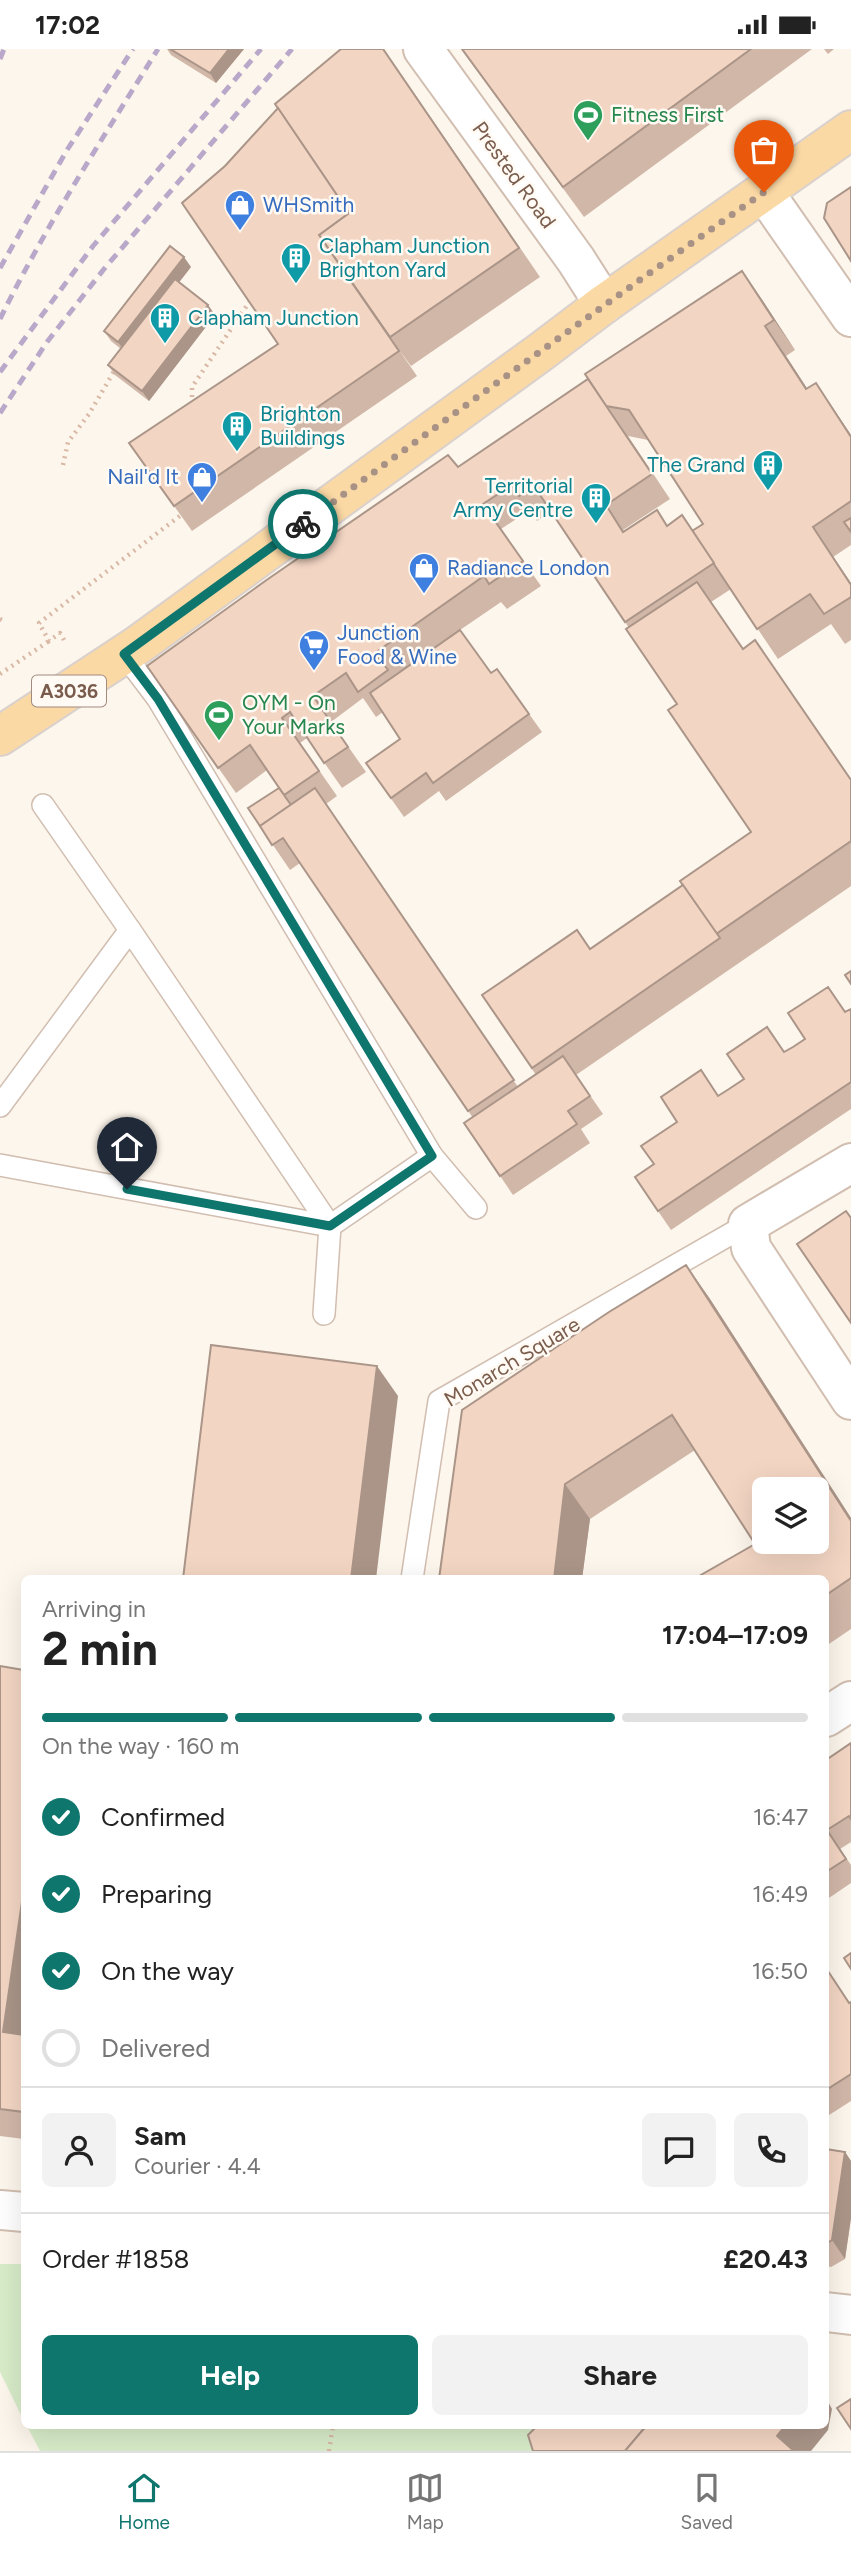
<!DOCTYPE html>
<html lang="en">
<head>
<meta charset="utf-8">
<style>
  body { margin:0; font-family:Figtree,sans-serif; background:#f2f2f2; color:#222; height:100vh; display:flex; flex-direction:column; font-size:26px; white-space:nowrap }
  * { box-sizing:border-box; margin:0 }
  p { font-size:23px; color:#767676 }
  .icon { flex:none; width:38px; height:38px; fill:none; stroke:currentColor; stroke-width:2; stroke-linecap:round; stroke-linejoin:round }
  .map { position:relative; flex:1; overflow:hidden }
  .drawer { position:absolute; left:21px; top:1526px; width:808px; height:854px; display:flex; flex-direction:column; background:#fff; border-radius:10px; box-shadow:0 7px 28px #0002 }
  .drawer>* { flex:none }
  .fabs { position:absolute; left:752px; top:1428px; display:grid; gap:14px }
  .fabs a { display:grid; place-items:center; width:77px; height:77px; border-radius:10px; background:#fff; box-shadow:0 7px 28px #0002; font-size:35px }
  .pin { position:absolute; display:grid; place-items:center; width:60px; height:60px; color:#fff; margin:-72px -30px; border-radius:50% 50% 50% 0; rotate:-45deg; box-shadow:0 0 7px #0007 }
  .pin .icon { rotate:45deg }
  .courier { position:absolute; display:grid; place-items:center; width:70px; height:70px; margin:-35px; border:5px solid #0f766e; border-radius:50%; background:#fff; color:#222; box-shadow:0 2px 9px #0007 }
  .headline em { font-style:normal; font-weight:700 }
  .headline div { display:flex; flex-direction:column-reverse }
  .headline { display:flex; align-items:center; justify-content:space-between; height:119px; padding:0 21px }
  h1 { font-size:46px; font-weight:700; line-height:52px }
  .bar { display:grid; grid-template-columns:repeat(4,1fr); gap:10px 7px; align-content:center; height:84px; padding:0 21px }
  .bar i { height:9px; border-radius:5px; background:#e0e0e0 }
  .bar .active { background:#0f766e }
  .bar p { grid-column:span 4 }
  .line { display:flex; align-items:center; gap:18px; padding:0 21px; border-top:2px solid #e0e0e0 }
  .line div { flex:1 }
  .round { display:grid; place-items:center; flex:none; width:74px; height:74px; border-radius:10px; background:#f2f2f2 }
  ol { padding:0 21px; list-style:none }
  li { display:flex; align-items:center; gap:21px; height:77px }
  li p { margin-inline-start:auto }
  li .icon { padding:7px; border-radius:50%; background:#0f766e; color:#fff; stroke-width:4 }
  li:last-child { color:#767676 }
  li i { width:38px; height:38px; border:4px solid #e0e0e0; border-radius:50% }
  .action { display:flex; gap:14px; margin-top:auto; padding:14px 21px }
  .action a { flex:1; height:80px; border-radius:10px; background:#0f766e; color:#fff; font-size:28px; font-weight:700; line-height:80px; text-align:center }
  .action a+a { background:#f2f2f2; color:#222 }
  .status { display:flex; justify-content:space-between; align-items:center; height:49px; padding:0 35px; background:#fff; direction:ltr }
  .status svg { height:19px; fill:currentColor }
  .menu { display:flex; justify-content:space-around; align-items:center; height:98px; border-top:2px solid #e0e0e0; background:#fff; font-size:19px; color:#767676 }
  .menu a { display:grid; justify-items:center; gap:4px }
  .menu .active { color:#0f766e }
  .map>svg:first-child { display:block }
  .green { fill:#d8ecc9 }
  .lines { fill:none; stroke-linecap:round; stroke-linejoin:round }
  .service-casing { stroke:#d1beb0; stroke-width:24 }
  .minor-casing { stroke:#d1beb0; stroke-width:42 }
  .tertiary-casing { stroke:#d1beb0; stroke-width:42 }
  .primary-casing { stroke:#dad1cd; stroke-width:42 }
  .path { stroke:#d9b8a5; stroke-width:4.5; stroke-dasharray:2 5; stroke-linecap:butt }
  .service { stroke:#fff; stroke-width:21 }
  .minor { stroke:#fff; stroke-width:38 }
  .tertiary { stroke:#fff; stroke-width:38 }
  .primary { stroke:#fbd9a5; stroke-width:38 }
  .rail { stroke:#b9a8c9; stroke-width:5; stroke-dasharray:10 7; stroke-linecap:butt }
  .wall { fill:#d1b7a8; fill-rule:evenodd }
  .shaded-wall { fill:#aa9588 }
  .building { fill:#f3d5c3; stroke:#aa9588; stroke-width:2; fill-rule:evenodd }
  .done { stroke:#a89285; stroke-width:7; stroke-dasharray:0 12.6 }
  .route { stroke:#0f766e; stroke-width:9 }
  .labels { text-anchor:middle; stroke-width:5; stroke-linejoin:round; paint-order:stroke }
  .shield { fill:#fffaf3; stroke:#a28b7f; stroke-width:2 }
  .shield-label { font-size:19px; font-weight:bold; fill:#7a5c4d }
  .leisure-label { font-size:21px; fill:#27864d; stroke:#fffaf3; text-anchor:start }
  .street-label { font-size:21px; fill:#7a5c4d; stroke:#fffaf3 }
  .shop-label { font-size:21px; fill:#366cbe; stroke:#fffaf3; text-anchor:start }
  .culture-label { font-size:21px; fill:#0d838f; stroke:#fffaf3; text-anchor:start }
</style>
</head>
<body>
<div class="status"><b>17:02</b><svg viewBox="0 0 49 12"><path d="M0 12V9h3v3zM5 12V6h3v6zM10 12V3h3v9zM15 12V0h3v12zM26 1h20v11H26zM47 4h2v5h-2z"/></svg></div>
<div class="map">
<svg width="851" height="2402" viewBox="0 0 851 2402">
  <rect width="100%" height="100%" fill="#fdf6ec"/>
  <g class="green">
    <polygon points="0,2215 24,2215 24,2372 0,2323"/>
    <polygon points="568,2376 555,2402 40,2402 27,2377"/>
  </g>
  <g class="lines">
    <g class="service-casing">
      <g id="service">
        <polyline points="124,605 158,650 432,1107"/>
        <polyline points="130,881 330,1177 324,1265"/>
        <polyline points="0,1057 130,881 43,756"/>
        <polyline points="0,1116 330,1177 432,1107 476,1159"/>
        <polyline points="412,1530 439,1352 748,1175"/>
      </g>
    </g>
    <g class="minor-casing">
      <g id="minor">
        <polyline points="423,0 576,211 604,255"/>
        <polyline points="764,143 851,268"/>
        <polyline points="851,1114 748,1175 751,1199 851,1351"/>
        <polyline points="826,1668 851,1652"/>
      </g>
    </g>
    <g class="tertiary-casing">
      <g id="tertiary">
        <polyline points="0,2161 24,2163"/>
        <polyline points="826,2263 851,2266"/>
      </g>
    </g>
    <g class="primary-casing">
      <polyline id="primary" points="0,687 138,596 542,302 604,255 851,81"/>
    </g>
    <g class="path">
      <polyline points="192,355 192,338 252,249"/>
      <polyline points="63,416 68,393 89,365 116,319"/>
      <polyline points="0,570 4,572"/>
      <polyline points="64,591 60,584 49,592 39,574 185,463"/>
      <polyline points="0,625 49,592"/>
      <polyline points="329,2402 333,2376"/>
    </g>
    <use href="#service" class="service"/>
    <use href="#minor" class="minor"/>
    <use href="#tertiary" class="tertiary"/>
    <use href="#primary" class="primary"/>
    <g class="rail">
      <polyline points="0,10 4,0"/>
      <polyline points="0,219 67,101 133,0"/>
      <path d="M 0,270 C 46,176 103,89 158,0"/>
      <polyline points="0,323 93,197 261,0"/>
      <polyline points="0,364 47,293 104,220 292,0"/>
    </g>
  </g>
  <g class="wall">
    <polygon points="167,0 244,0 216,34 171,6"/>
    <polygon points="384,0 540,228 411,317 397,298 417,327 192,482 129,394 278,295"/>
    <polygon points="461,0 812,0 584,168"/>
    <polygon points="824,0 834,0 828,5"/>
    <polygon points="191,218 179,233 208,256 215,266 149,352 115,326 108,316 121,300 111,292 104,282"/>
    <path d="M 742,222 L 795,301 L 786,307 L 807,340 L 816,334 L 851,386 L 851,496 L 833,508 L 851,534 L 851,591 L 845,595 L 831,575 L 778,610 L 731,540 L 711,553 L 743,600 L 851,730 L 851,837 L 576,1026 L 603,1065 L 581,1080 L 590,1094 L 513,1146 L 464,1074 L 473,1069 L 300,814 L 290,821 L 260,777 L 279,739 L 267,721 L 236,744 L 147,617 L 458,418 L 588,330 ZM 628,387 L 648,391 L 703,475 L 693,482 L 667,476 L 657,461 L 624,482 L 623,481 L 670,450 ZM 530,461 L 537,472 L 551,462 L 629,579 L 677,655 L 751,783 L 683,836 L 590,900 L 482,946 L 536,1026 L 518,1038 L 326,755 L 337,747 L 300,694 L 307,689 L 342,739 L 366,723 L 331,673 L 363,649 L 376,668 L 383,663 L 400,690 L 366,714 L 404,768 L 439,742 L 446,752 L 542,683 L 497,620 L 491,624 L 460,581 L 501,553 L 507,560 L 541,537 L 501,480 Z"/>
    <polygon points="851,960 851,1060 671,1181 658,1162 654,1115 718,1047"/>
    <polygon points="686,1216 710,1250 851,1469 851,1580 826,1597 826,1530 755,1495 695,1401 590,1470 582,1530 439,1530"/>
    <polygon points="0,1617 24,1621 24,2090 0,2087"/>
    <polygon points="851,1694 851,1793 840,1800 851,1816 851,1834 826,1851 826,1711"/>
    <polygon points="826,1919 850,1954 851,1953 851,2052 826,2068"/>
    <polygon points="826,2100 845,2103 851,2112 851,2169 845,2210 831,2218 826,2217"/>
  </g>
  <g class="shaded-wall">
    <polygon points="229,0 244,0 216,34 210,24"/>
    <polygon points="184,208 191,218 125,303 118,293"/>
    <polygon points="742,222 763,252 795,301 774,271"/>
    <polygon points="208,256 215,266 149,352 142,342"/>
    <polygon points="765,277 786,307 827,370 806,340"/>
    <polygon points="816,334 851,386 851,388"/>
    <polygon points="813,478 851,534 851,536"/>
    <polygon points="686,1216 710,1250 851,1469 851,1472"/>
    <polygon points="377,1317 398,1347 376,1530 351,1530"/>
    <polygon points="565,1435 590,1470 582,1530 554,1530"/>
    <polygon points="24,1839 24,2009 3,1983"/>
    <polygon points="845,2103 851,2112 851,2169 845,2210 832,2191"/>
    <polygon points="826,2349 832,2360 828,2381 811,2402 787,2402 777,2387 786,2376 826,2376"/>
  </g>
  <g class="building">
    <polygon points="170,0 229,0 210,24"/>
    <polygon points="341,0 383,0 519,199 390,288 319,186 349,164 275,55"/>
    <polygon points="462,0 751,0 563,138"/>
    <polygon points="278,59 349,164 319,186 399,302 174,457 129,394 278,295 182,154 225,117"/>
    <polygon points="851,138 851,212 824,169 827,154"/>
    <polygon points="170,197 184,208 118,293 104,282"/>
    <polygon points="742,222 774,271 765,277 806,340 816,334 851,388 851,452 813,478 851,536 851,548 824,565 810,545 757,580 692,482 703,475 629,361 606,357 585,325"/>
    <polygon points="175,230 208,256 142,342 108,316"/>
    <polygon points="588,330 652,425 606,456 623,483 657,461 667,477 682,466 714,514 625,573 534,437 519,447 512,436 483,455 523,512 489,535 484,527 375,604 388,621 358,643 346,624 313,647 348,698 324,714 290,663 282,669 319,722 284,746 250,696 218,719 147,617 268,530 448,406 458,418"/>
    <polygon points="851,469 851,483 844,473"/>
    <polygon points="697,533 743,600 755,591 851,731 851,792 716,885 680,832 751,783 668,661 677,655 626,580"/>
    <polygon points="460,581 491,624 497,620 529,665 433,734 426,724 391,749 366,714 400,690 370,644"/>
    <polygon points="279,739 291,756 260,777 248,759"/>
    <polygon points="315,739 514,1031 468,1062 283,789 272,796 260,777"/>
    <polygon points="683,836 720,889 532,1019 482,946 577,881 590,900"/>
    <polygon points="851,922 851,935 845,926"/>
    <polygon points="828,938 845,963 851,960 851,1033 658,1162 635,1128 654,1115 641,1097 677,1073 661,1048 701,1021 718,1047 729,1040 744,1030 727,1005 767,978 784,1003 793,998 805,990 788,964"/>
    <polygon points="563,1007 590,1047 568,1062 577,1075 500,1127 464,1074"/>
    <polygon points="846,1162 851,1169 851,1274 797,1195"/>
    <path d="M 686,1216 L 851,1472 L 851,1529 L 826,1546 L 826,1530 L 694,1530 L 755,1495 L 672,1366 L 565,1435 L 554,1530 L 439,1530 L 462,1361 L 609,1263 ZM 765,1440 L 817,1440 L 817,1493 L 765,1493 Z"/>
    <polygon points="211,1296 377,1317 351,1530 183,1530"/>
    <polygon points="0,1617 24,1621 24,1839 3,1983 24,1986 24,2063 0,2060"/>
    <polygon points="851,1694 851,1770 849,1767 827,1781 846,1810 826,1823 826,1711"/>
    <polygon points="851,1904 851,1920 844,1909"/>
    <polygon points="826,1919 849,1954 851,1953 851,2025 826,2041"/>
    <polygon points="826,2100 845,2103 832,2191 826,2195"/>
    <polygon points="851,2350 851,2380 837,2359"/>
    <polygon points="538,2376 647,2376 625,2402 533,2402 528,2386"/>
    <polygon points="647,2376 786,2376 777,2387 794,2402 625,2402"/>
  </g>
  <g class="lines">
    <path class="done" d="M 303,475 C 456,363 609,252 764,143"/>
    <polyline class="route" points="127,1140 330,1177 432,1107 158,650 124,605 303,475"/>
  </g>
  <defs>
    <g id="stadium-pin" transform="scale(1.575)"><path d="M0 17L-7.5 6A9.5 9.5 0 1 1 7.5 6Z" fill="#2e9e5b" stroke="#fffaf3"/><path d="M0-5a6.5 5 0 1 0 0 10a6.5 5 0 1 0 0-10ZM-3.5-1.8h7v3.6h-7Z" fill="#fff"/></g>
    <g id="shop-pin" transform="scale(1.575)"><path d="M0 17L-7.5 6A9.5 9.5 0 1 1 7.5 6Z" fill="#3f7fe0" stroke="#fffaf3"/><path d="M-5-2.5h2.3a2.7 3.5 0 0 1 5.4 0H5L5.5 6h-11ZM-1.5-2.5h3a1.5 2.3 0 0 0-3 0Z" fill="#fff"/></g>
    <g id="building-pin" transform="scale(1.575)"><path d="M0 17L-7.5 6A9.5 9.5 0 1 1 7.5 6Z" fill="#0f9aa8" stroke="#fffaf3"/><path d="M-4-6H4V6H1V3H-1V6H-4ZM-2.5-4.3h1.7v1.8h-1.7ZM.8-4.3h1.7v1.8H.8ZM-2.5-1h1.7V.8h-1.7ZM.8-1h1.7V.8H.8Z" fill="#fff"/></g>
    <g id="supermarket-pin" transform="scale(1.575)"><path d="M0 17L-7.5 6A9.5 9.5 0 1 1 7.5 6Z" fill="#3f7fe0" stroke="#fffaf3"/><path d="M-6-5.5h2.5l.6 2H6L4.5 2H-2.5L-4.4-4H-6ZM-1.5 3.2a1.3 1.3 0 1 0 .1 0ZM3 3.2a1.3 1.3 0 1 0 .1 0Z" fill="#fff"/></g>
  </defs>
  <g fill-rule="evenodd">
    <use href="#stadium-pin" x="588" y="66"/>
    <use href="#shop-pin" x="240" y="156"/>
    <use href="#building-pin" x="296" y="209"/>
    <use href="#building-pin" x="165" y="269"/>
    <use href="#building-pin" x="237" y="377"/>
    <use href="#building-pin" x="768" y="416"/>
    <use href="#shop-pin" x="202" y="428"/>
    <use href="#building-pin" x="596" y="449"/>
    <use href="#shop-pin" x="424" y="519"/>
    <use href="#supermarket-pin" x="314" y="596"/>
    <use href="#stadium-pin" x="219" y="666"/>
  </g>
  <g class="labels">
    <rect class="shield" x="32" y="626.5" width="74" height="31" rx="5"/>
    <g class="shield-label">
      <text x="69" y="649">A3036</text>
    </g>
    <g class="leisure-label">
      <text x="611" y="73">Fitness First</text>
      <text x="242" y="661">OYM - On<tspan x="242" dy="24">Your Marks</tspan></text>
    </g>
    <g class="street-label">
      <text transform="translate(514 126) rotate(54)" y="7">Prested Road</text>
      <text transform="translate(512 1313) rotate(-31)" y="7">Monarch Square</text>
    </g>
    <g class="shop-label">
      <text x="263" y="163">WHSmith</text>
      <text x="179" y="435" text-anchor="end">Nail'd It</text>
      <text x="447" y="526">Radiance London</text>
      <text x="337" y="591">Junction<tspan x="337" dy="24">Food &amp; Wine</tspan></text>
    </g>
    <g class="culture-label">
      <text x="319" y="204">Clapham Junction<tspan x="319" dy="24">Brighton Yard</tspan></text>
      <text x="188" y="276">Clapham Junction</text>
      <text x="260" y="372">Brighton<tspan x="260" dy="24">Buildings</tspan></text>
      <text x="745" y="423" text-anchor="end">The Grand</text>
      <text x="573" y="444" text-anchor="end">Territorial<tspan x="573" dy="24">Army Centre</tspan></text>
    </g>
  </g>
</svg>
<div class="fabs">
<a><svg class="icon" aria-label="layers" viewBox="0 0 24 24"><path d="M12 4l9 5-9 5-9-5zM3 14l9 5 9-5"/></svg></a>
</div>
<div class="pin" style="left:764px;top:143px;background:#ea580c"><svg class="icon" aria-label="bag" viewBox="0 0 24 24"><path d="M5 8h14l-1 12H6zM9 8a3 3 0 0 1 6 0"/></svg></div>
<div class="pin" style="left:127px;top:1140px;background:#1f2937"><svg class="icon" aria-label="home" viewBox="0 0 24 24"><path d="M3 11l9-7 9 7M6 9v11h12V9"/></svg></div>
<div class="courier" style="left:303px;top:475px"><svg class="icon" aria-label="bike" viewBox="0 0 24 24"><circle cx="6" cy="16" r="4"/><circle cx="18" cy="16" r="4"/><path d="M6 16l4-8h5l3 8M10 8l3 8H6M13 5h3"/></svg></div>
<section class="drawer">
<div class="headline"><div><h1>2 min</h1><p>Arriving in</p></div><em>17:04–17:09</em></div>
<div class="bar"><i class="active"></i><i class="active"></i><i class="active"></i><i></i><p>On the way · 160 m</p></div>
<ol>
<li><svg class="icon" aria-label="check" viewBox="0 0 24 24"><path d="M5 12l5 5 9-10"/></svg>Confirmed<p>16:47</p></li>
<li><svg class="icon" aria-label="check" viewBox="0 0 24 24"><path d="M5 12l5 5 9-10"/></svg>Preparing<p>16:49</p></li>
<li><svg class="icon" aria-label="check" viewBox="0 0 24 24"><path d="M5 12l5 5 9-10"/></svg>On the way<p>16:50</p></li>
<li><i></i>Delivered</li>
</ol>
<div class="line" style="height:126px"><a class="round"><svg class="icon" aria-label="person" viewBox="0 0 24 24"><circle cx="12" cy="8" r="4"/><path d="M4 21q1-7 8-7t8 7"/></svg></a><div><b>Sam</b><p>Courier · 4.4</p></div><a class="round"><svg class="icon" aria-label="chat" viewBox="0 0 24 24"><path d="M4 5h16v11H9l-5 4z"/></svg></a><a class="round"><svg class="icon" aria-label="phone" viewBox="0 0 24 24"><path d="M5 4h4l2 5-3 2q2 4 5 5l2-3 5 2v4C11 20 4 13 5 4z"/></svg></a></div>
<div class="line" style="height:91px"><div>Order #1858</div><b>£20.43</b></div>
<div class="action"><a>Help</a><a>Share</a></div>
</section>
</div>
<nav class="menu">
<a class="active"><svg class="icon" aria-label="home" viewBox="0 0 24 24"><path d="M3 11l9-7 9 7M6 9v11h12V9"/></svg>Home</a>
<a><svg class="icon" aria-label="map" viewBox="0 0 24 24"><path d="M3 6l6-2 6 2 6-2v14l-6 2-6-2-6 2zM9 4v14M15 6v14"/></svg>Map</a>
<a><svg class="icon" aria-label="saved" viewBox="0 0 24 24"><path d="M7 4h10v16l-5-4-5 4z"/></svg>Saved</a>
</nav>
</body>
</html>
